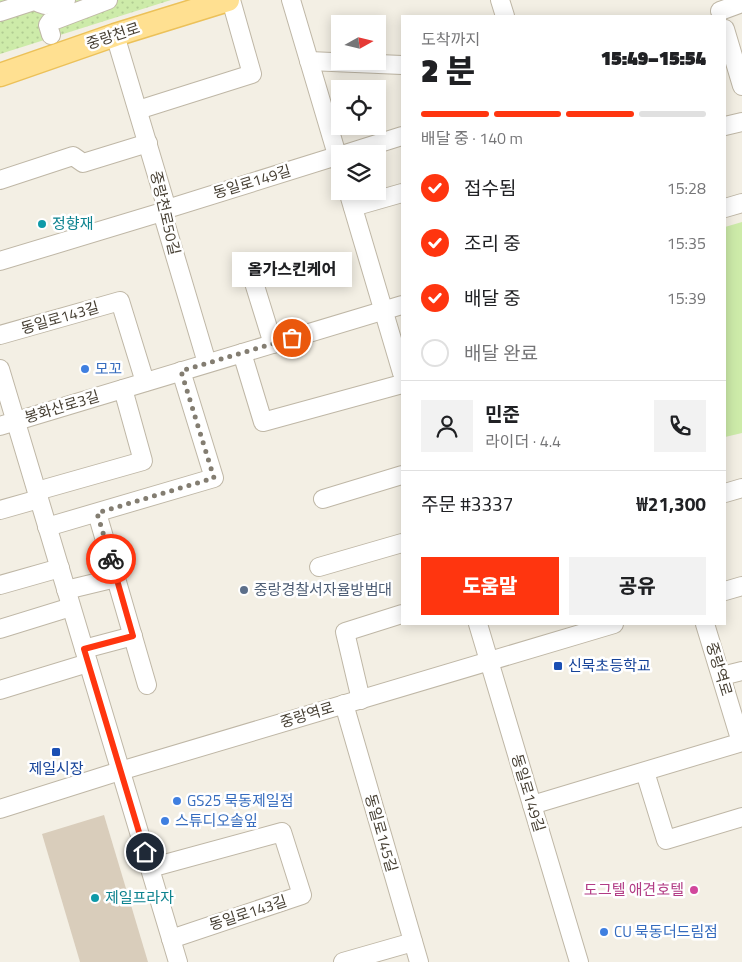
<!DOCTYPE html>
<html lang="ko">
<head>
<meta charset="utf-8">
<style>
  body { margin:0; font-family:"Titillium Web","Noto Sans KR",sans-serif; background:#f2f2f2; color:#202124; height:100vh; display:flex; flex-direction:column; font-size:19px; white-space:nowrap }
  * { box-sizing:border-box; margin:0 }
  p { font-size:16px; color:#757577 }
  .icon { flex:none; width:28px; height:28px; fill:none; stroke:currentColor; stroke-width:2; stroke-linecap:round; stroke-linejoin:round }
  .map { position:relative; flex:1; overflow:hidden }
  .panel { position:absolute; left:401px; top:15px; width:325px; height:610px; display:flex; flex-direction:column; background:#fff; border-radius:0px; box-shadow:0 2px 12px #0003 }
  .panel>* { flex:none }
  .needle { width:32px; rotate:82deg }
  .buttons { position:absolute; left:331px; top:15px; display:grid; gap:10px }
  .buttons a { display:grid; place-items:center; width:55px; height:55px; border-radius:0px; background:#fff; box-shadow:0 2px 12px #0003; font-size:25px }
  .pin { position:absolute; display:grid; place-items:center; width:42px; height:42px; color:#fff; margin:-21px; border:2px solid #fff; border-radius:50%; box-shadow:0 1px 5px #0007 }
  .courier { position:absolute; display:grid; place-items:center; width:50px; height:50px; margin:-25px; border:4px solid #ff350f; border-radius:50%; background:#fff; color:#222; box-shadow:0 1px 6px #0007 }
  .bubble { position:absolute; height:35px; border-radius:0px; background:#fff; box-shadow:0 2px 12px #0003; font-size:16px; font-weight:800; line-height:35px; text-align:center }
  .summary em { font-style:normal; font-weight:800 }
  .summary div { display:flex; flex-direction:column-reverse }
  .summary { display:flex; align-items:center; justify-content:space-between; height:85px; padding:0 20px }
  h1 { font-size:32px; font-weight:800; line-height:38px }
  .bar { display:grid; grid-template-columns:repeat(4,1fr); gap:8px 5px; align-content:center; height:60px; padding:0 20px }
  .bar i { height:6px; border-radius:4px; background:#e0e0e0 }
  .bar .on { background:#ff350f }
  .bar p { grid-column:span 4 }
  .line { display:flex; align-items:center; gap:12px; padding:0 20px; border-top:1px solid #e0e0e0 }
  .line div { flex:1 }
  .round { display:grid; place-items:center; flex:none; width:52px; height:52px; border-radius:0px; background:#f2f2f2 }
  ol { padding:0 20px; list-style:none }
  li { display:flex; align-items:center; gap:15px; height:55px }
  li p { margin-inline-start:auto }
  li .icon { padding:5px; border-radius:50%; background:#ff350f; color:#fff; stroke-width:4 }
  li:last-child { color:#757577 }
  li i { width:28px; height:28px; border:2px solid #e0e0e0; border-radius:50% }
  .cta { display:flex; gap:10px; margin-top:auto; padding:10px 20px }
  .cta a { flex:1; height:58px; border-radius:0px; background:#ff350f; color:#fff; font-size:20px; font-weight:800; line-height:58px; text-align:center }
  .cta a+a { background:#f2f2f2; color:#202124 }
  .map>svg:first-child { display:block }
  .green { fill:#cdeba9 }
  .park { fill:url(#park-dots) }
  .building { fill:#d9cdbb }
  .lines { fill:none; stroke-linecap:round; stroke-linejoin:round }
  .minor-casing { stroke:#bfb7a6; stroke-width:20 }
  .major-casing { stroke:#ecc159; stroke-width:25 }
  .minor { stroke:#fff; stroke-width:18 }
  .major { stroke:#ffe091; stroke-width:22 }
  .done { stroke:#837d71; stroke-width:5; stroke-dasharray:0 9 }
  .route { stroke:#ff350f; stroke-width:6 }
  .culture-dot { fill:#0f9aa8; stroke:#fff; stroke-width:2 }
  .shop-dot { fill:#3f7fe0; stroke:#fff; stroke-width:2 }
  .service-dot { fill:#5c6f8a; stroke:#fff; stroke-width:2 }
  .transit-dot { fill:#1a4fb4; stroke:#fff; stroke-width:2 }
  .hotel-dot { fill:#d1479c; stroke:#fff; stroke-width:2 }
  .labels { text-anchor:middle; stroke-width:5; stroke-linejoin:round; paint-order:stroke }
  .street-label { font-size:15px; fill:#463f33; stroke:#fff }
  .culture-label { font-size:15px; fill:#0d838f; stroke:#fff; text-anchor:start }
  .shop-label { font-size:15px; fill:#366cbe; stroke:#fff; text-anchor:start }
  .service-label { font-size:15px; fill:#4e5e75; stroke:#fff; text-anchor:start }
  .transit-label { font-size:15px; fill:#164399; stroke:#fff; text-anchor:start }
  .hotel-label { font-size:15px; fill:#b23c85; stroke:#fff; text-anchor:end }
</style>
</head>
<body>
<div class="map">
<svg width="742" height="962" viewBox="0 0 742 962">
  <defs>
    <pattern id="park-dots" width="8" height="8" patternUnits="userSpaceOnUse" patternTransform="scale(1.25)"><rect width="8" height="8" fill="#cdeba9"/><path d="M2 2h.1M6 6h.1" fill="none" stroke="#b1cb92" stroke-width="1.8" stroke-linecap="round"/></pattern>
  </defs>
  <rect width="100%" height="100%" fill="#f3efe4"/>
  <polygon class="green" points="742,222 742,433 725,437 725,227"/>
  <polygon class="park" points="0,0 171,0 0,54"/>
  <polygon class="building" points="104,815 148,962 80,962 42,834"/>
  <g class="lines">
    <g class="minor-casing">
      <g id="minor">
        <polyline points="38,0 39,3 45,5 66,0"/>
        <polyline points="291,0 340,165"/>
        <polyline points="500,0 505,16"/>
        <polyline points="720,11 742,3"/>
        <polyline points="0,12 37,0"/>
        <polyline points="725,29 742,86"/>
        <polyline points="51,35 48,25 50,22 108,0"/>
        <polyline points="115,35 167,209 162,212 207,363"/>
        <polyline points="309,61 402,65"/>
        <polyline points="138,110 252,74 231,0"/>
        <polyline points="725,126 742,122"/>
        <polyline points="345,154 402,136"/>
        <polyline points="0,180 73,156 83,163 148,143"/>
        <polyline points="348,191 402,373"/>
        <polyline points="353,207 402,193"/>
        <polyline points="725,208 742,203"/>
        <polyline points="167,209 340,155"/>
        <polyline points="0,261 162,212"/>
        <polyline points="251,273 273,344"/>
        <polyline points="0,335 120,301 145,382"/>
        <polyline points="242,353 263,422 402,384"/>
        <polyline points="0,369 178,962"/>
        <polyline points="0,426 402,305"/>
        <polyline points="37,491 143,461 123,389"/>
        <polyline points="725,493 742,488"/>
        <polyline points="323,499 402,475"/>
        <polyline points="0,510 39,499"/>
        <polyline points="97,513 147,685"/>
        <polyline points="47,527 214,478 181,371"/>
        <polyline points="319,567 402,543"/>
        <polyline points="0,585 60,568"/>
        <polyline points="66,590 116,578"/>
        <polyline points="725,591 742,586"/>
        <polyline points="478,624 579,962"/>
        <polyline points="705,624 741,742"/>
        <polyline points="0,629 71,607"/>
        <polyline points="84,649 133,636"/>
        <polyline points="722,676 742,671"/>
        <polyline points="0,690 88,663"/>
        <polyline points="361,700 345,632 402,614"/>
        <polyline points="344,704 419,962"/>
        <polyline points="645,772 666,840 742,817"/>
        <polyline points="532,805 742,742"/>
        <polyline points="0,809 120,771 614,624"/>
        <polyline points="150,868 282,832 302,895 171,939"/>
        <polyline points="343,962 413,942"/>
      </g>
    </g>
    <g class="major-casing">
      <polyline id="major" points="0,75 115,35 228,0"/>
    </g>
    <use href="#minor" class="minor"/>
    <use href="#major" class="major"/>
  </g>
  <g class="lines">
    <polyline class="done" points="111,559 97,513 214,478 181,371 292,338"/>
    <polyline class="route" points="111,559 133,636 84,649 145,852"/>
  </g>
  <g class="culture-dot">
    <circle cx="42" cy="224" r="5"/>
    <circle cx="95" cy="898" r="5"/>
  </g>
  <g class="shop-dot">
    <circle cx="85" cy="369" r="5"/>
    <circle cx="177" cy="801" r="5"/>
    <circle cx="165" cy="821" r="5"/>
    <circle cx="604" cy="932" r="5"/>
  </g>
  <circle class="service-dot" cx="244" cy="590" r="5"/>
  <g class="transit-dot">
    <rect x="553" y="661" width="10" height="10" rx="2.5"/>
    <rect x="51" y="747" width="10" height="10" rx="2.5"/>
  </g>
  <circle class="hotel-dot" cx="694" cy="890" r="5"/>
  <g class="labels">
    <g class="street-label">
      <text transform="translate(113 36) rotate(-18)" y="5">중랑천로</text>
      <text transform="translate(252 182) rotate(-17)" y="5">동일로149길</text>
      <text transform="translate(165 213) rotate(77)" y="5">중랑천로50길</text>
      <text transform="translate(60 318) rotate(-16)" y="5">동일로143길</text>
      <text transform="translate(62 407) rotate(-17)" y="5">봉화산로3길</text>
      <text transform="translate(719 669) rotate(73)" y="5">중랑역로</text>
      <text transform="translate(307 715) rotate(-17)" y="5">중랑역로</text>
      <text transform="translate(528 793) rotate(73)" y="5">동일로149길</text>
      <text transform="translate(381 833) rotate(74)" y="5">동일로145길</text>
      <text transform="translate(248 913) rotate(-18)" y="5">동일로143길</text>
    </g>
    <g class="culture-label">
      <text x="52" y="229">정향재</text>
      <text x="105" y="903">제일프라자</text>
    </g>
    <g class="shop-label">
      <text x="95" y="374">모꼬</text>
      <text x="187" y="806">GS25 묵동제일점</text>
      <text x="175" y="826">스튜디오솔잎</text>
      <text x="614" y="937">CU 묵동더드림점</text>
    </g>
    <g class="service-label">
      <text x="254" y="595">중랑경찰서자율방범대</text>
    </g>
    <g class="transit-label">
      <text x="568" y="671">신묵초등학교</text>
      <text x="56" y="774" text-anchor="middle">제일시장</text>
    </g>
    <g class="hotel-label">
      <text x="684" y="895">도그텔 애견호텔</text>
    </g>
  </g>
</svg>
<div class="buttons">
<a><svg class="needle" viewBox="-14 -14 28 28"><path d="M0-13l5 13h-10z" fill="#e53935"/><path d="M0 13l5-13h-10z" fill="#757577"/></svg></a>
<a><svg class="icon" aria-label="locate" viewBox="0 0 24 24"><circle cx="12" cy="12" r="6"/><path d="M12 2v4M12 18v4M2 12h4M18 12h4"/></svg></a>
<a><svg class="icon" aria-label="layers" viewBox="0 0 24 24"><path d="M12 4l9 5-9 5-9-5zM3 14l9 5 9-5"/></svg></a>
</div>
<div class="pin" style="left:292px;top:338px;background:#ea580c"><svg class="icon" aria-label="bag" viewBox="0 0 24 24"><path d="M5 8h14l-1 12H6zM9 8a3 3 0 0 1 6 0"/></svg></div>
<div class="pin" style="left:145px;top:852px;background:#1f2937"><svg class="icon" aria-label="home" viewBox="0 0 24 24"><path d="M3 11l9-7 9 7M6 9v11h12V9"/></svg></div>
<div class="courier" style="left:111px;top:559px"><svg class="icon" aria-label="bike" viewBox="0 0 24 24"><circle cx="6" cy="16" r="4"/><circle cx="18" cy="16" r="4"/><path d="M6 16l4-8h5l3 8M10 8l3 8H6M13 5h3"/></svg></div>
<div class="bubble" style="left:232px;top:252px;width:120px">올가스킨케어</div>
<section class="panel">
<div class="summary"><div><h1>2 분</h1><p>도착까지</p></div><em>15:49–15:54</em></div>
<div class="bar"><i class="on"></i><i class="on"></i><i class="on"></i><i></i><p>배달 중 · 140 m</p></div>
<ol>
<li><svg class="icon" aria-label="check" viewBox="0 0 24 24"><path d="M5 12l5 5 9-10"/></svg>접수됨<p>15:28</p></li>
<li><svg class="icon" aria-label="check" viewBox="0 0 24 24"><path d="M5 12l5 5 9-10"/></svg>조리 중<p>15:35</p></li>
<li><svg class="icon" aria-label="check" viewBox="0 0 24 24"><path d="M5 12l5 5 9-10"/></svg>배달 중<p>15:39</p></li>
<li><i></i>배달 완료</li>
</ol>
<div class="line" style="height:90px"><a class="round"><svg class="icon" aria-label="person" viewBox="0 0 24 24"><circle cx="12" cy="8" r="4"/><path d="M4 21q1-7 8-7t8 7"/></svg></a><div><b>민준</b><p>라이더 · 4.4</p></div><a class="round"><svg class="icon" aria-label="phone" viewBox="0 0 24 24"><path d="M5 4h4l2 5-3 2q2 4 5 5l2-3 5 2v4C11 20 4 13 5 4z"/></svg></a></div>
<div class="line" style="height:65px"><div>주문 #3337</div><b>₩21,300</b></div>
<div class="cta"><a>도움말</a><a>공유</a></div>
</section>
</div>
</body>
</html>
